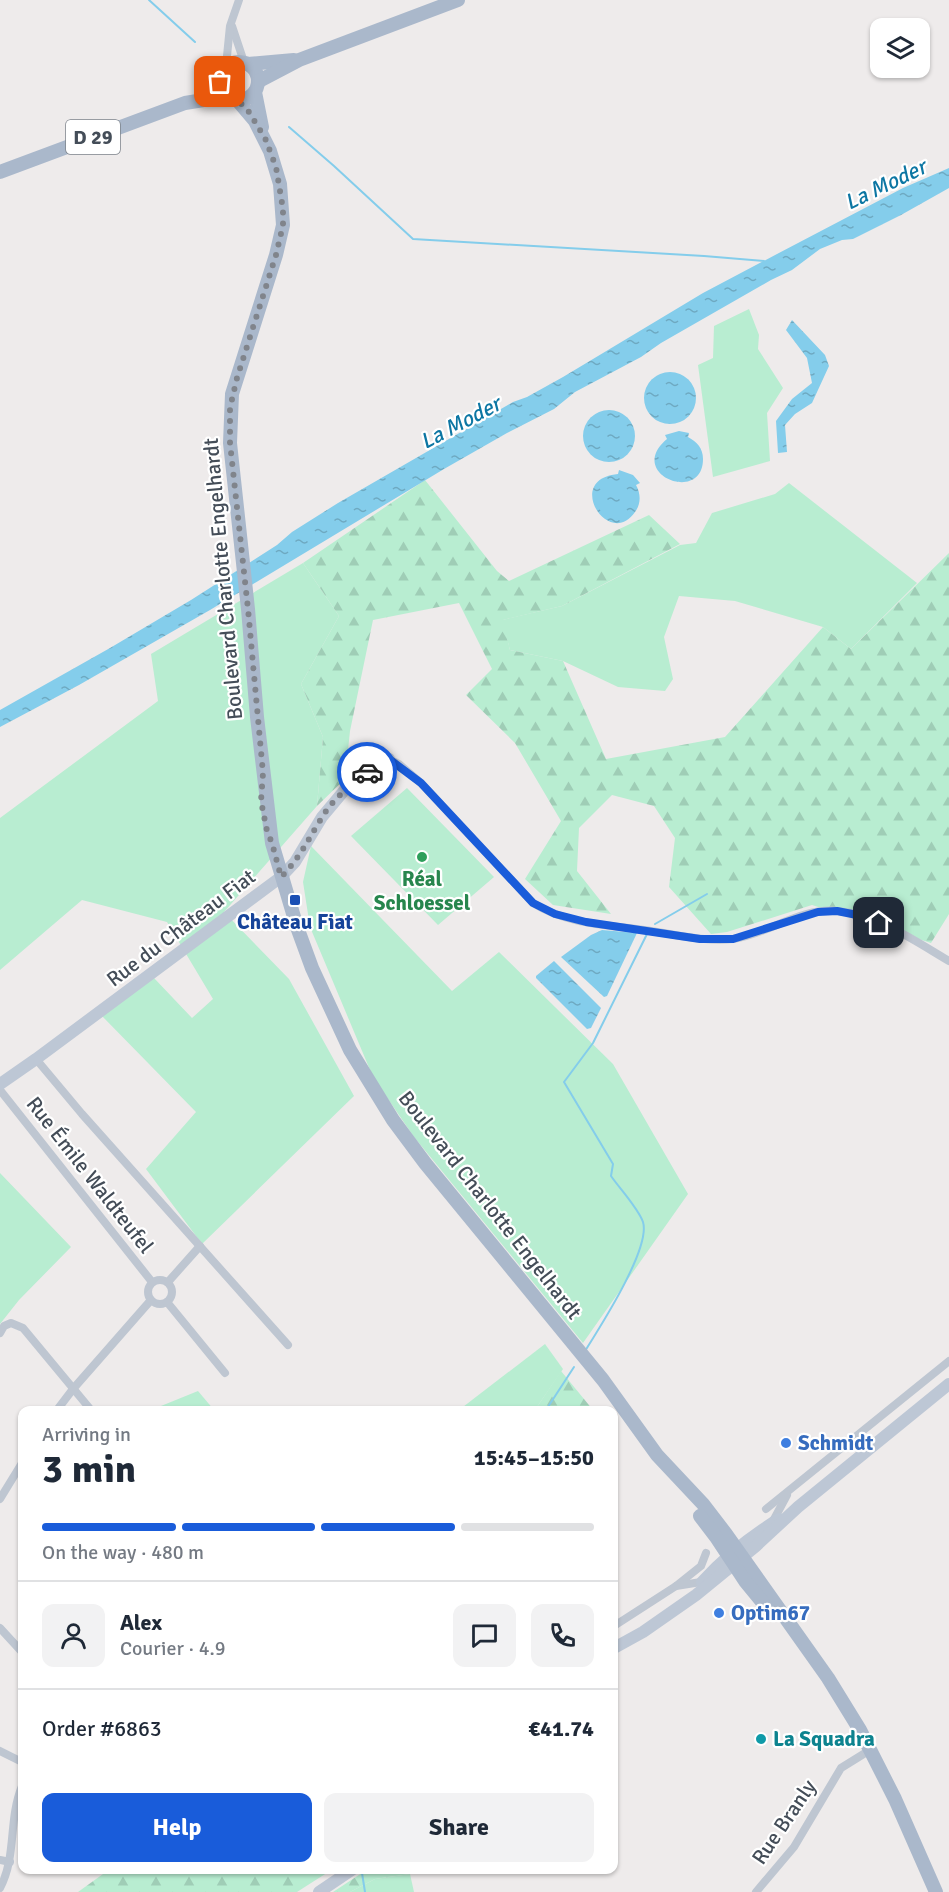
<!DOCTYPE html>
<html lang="en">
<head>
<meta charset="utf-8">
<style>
  body { margin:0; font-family:Signika,sans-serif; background:#f2f2f3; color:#1f2937; height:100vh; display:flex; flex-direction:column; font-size:22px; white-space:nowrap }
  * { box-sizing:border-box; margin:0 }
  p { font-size:20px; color:#747a83 }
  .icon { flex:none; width:33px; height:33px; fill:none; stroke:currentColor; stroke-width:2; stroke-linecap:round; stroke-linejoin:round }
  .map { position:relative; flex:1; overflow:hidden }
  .details { position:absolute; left:18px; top:1406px; width:600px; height:468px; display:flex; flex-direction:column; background:#fff; border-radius:12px; box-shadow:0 2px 4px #0004 }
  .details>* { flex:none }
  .buttons { position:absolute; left:870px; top:18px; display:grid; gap:12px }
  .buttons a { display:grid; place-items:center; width:60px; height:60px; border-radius:12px; background:#fff; box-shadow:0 2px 4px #0004; font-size:30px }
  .pin { position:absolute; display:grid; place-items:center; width:51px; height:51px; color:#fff; margin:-26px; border-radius:12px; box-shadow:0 3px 9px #0006 }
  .courier { position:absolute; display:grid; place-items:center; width:60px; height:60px; margin:-30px; border:4px solid #195cda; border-radius:50%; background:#fff; color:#222; box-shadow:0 2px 8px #0007 }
  .summary em { font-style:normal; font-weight:700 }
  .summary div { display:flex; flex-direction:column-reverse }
  .summary { display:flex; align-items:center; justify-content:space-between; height:102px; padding:0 24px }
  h1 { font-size:39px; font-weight:700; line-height:45px }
  .bar { display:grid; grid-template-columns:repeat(4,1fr); gap:9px 6px; align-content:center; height:72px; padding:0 24px }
  .bar i { height:8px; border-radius:4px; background:#e0e1e3 }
  .bar .active { background:#195cda }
  .bar p { grid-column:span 4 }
  .line { display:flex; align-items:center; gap:15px; padding:0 24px; border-top:2px solid #e0e1e3 }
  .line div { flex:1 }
  .round { display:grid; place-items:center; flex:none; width:63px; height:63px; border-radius:12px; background:#f2f2f3 }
  .button { display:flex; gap:12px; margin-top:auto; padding:12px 24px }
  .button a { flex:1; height:69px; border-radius:12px; background:#195cda; color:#fff; font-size:24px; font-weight:700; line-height:69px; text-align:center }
  .button a+a { background:#f2f2f3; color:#1f2937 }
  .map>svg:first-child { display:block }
  .green { fill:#b8edd1 }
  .forest { fill:url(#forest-firs) }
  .water { fill:url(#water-ripples) }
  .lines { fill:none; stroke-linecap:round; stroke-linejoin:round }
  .stream { stroke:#84cdeb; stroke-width:2 }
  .street { stroke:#bec6d1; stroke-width:8 }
  .secondary { stroke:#bdc7d5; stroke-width:12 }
  .primary { stroke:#aab8cb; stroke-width:14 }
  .done { stroke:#80848b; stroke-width:6; stroke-dasharray:0 10.8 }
  .route { stroke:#195cda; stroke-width:8 }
  .leisure-dot { fill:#2e9e5b; stroke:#fff; stroke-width:2 }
  .transit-dot { fill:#1a4fb4; stroke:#fff; stroke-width:2 }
  .shop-dot { fill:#3f7fe0; stroke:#fff; stroke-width:2 }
  .culture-dot { fill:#0f9aa8; stroke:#fff; stroke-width:2 }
  .labels { text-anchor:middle; stroke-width:4.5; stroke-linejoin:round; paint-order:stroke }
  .shield { fill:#fff; stroke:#7c828a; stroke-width:1.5 }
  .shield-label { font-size:20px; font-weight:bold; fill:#444d58 }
  .street-label { font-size:21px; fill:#444d58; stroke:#fff }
  .leisure-label { font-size:21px; font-weight:bold; fill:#27864d; stroke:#fff }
  .transit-label { font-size:21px; font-weight:bold; fill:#164399; stroke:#fff }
  .shop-label { font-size:21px; font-weight:bold; fill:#366cbe; stroke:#fff; text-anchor:start }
  .culture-label { font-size:21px; font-weight:bold; fill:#0d838f; stroke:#fff; text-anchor:start }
  .water-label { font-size:22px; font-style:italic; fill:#0c76a3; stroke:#fff }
</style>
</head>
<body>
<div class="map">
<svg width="949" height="1892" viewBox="0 0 949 1892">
  <defs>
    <pattern id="forest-firs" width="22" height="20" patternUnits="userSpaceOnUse" patternTransform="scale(1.5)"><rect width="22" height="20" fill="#b8edd1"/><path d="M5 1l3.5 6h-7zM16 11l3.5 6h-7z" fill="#9fcdb6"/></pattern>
    <pattern id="water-ripples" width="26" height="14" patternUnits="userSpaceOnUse" patternTransform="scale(1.5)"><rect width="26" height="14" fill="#84cdeb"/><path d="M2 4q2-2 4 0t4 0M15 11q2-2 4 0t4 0" fill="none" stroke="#6ea9c1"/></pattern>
  </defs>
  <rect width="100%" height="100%" fill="#eeebeb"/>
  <g class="green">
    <polygon points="749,309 759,335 758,349 783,388 767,413 770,461 713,477 698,365 713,358 714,326"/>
    <polygon points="789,483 917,583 851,649 823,627 735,601 679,596 664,637 673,679 665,691 618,687 563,661 510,650 502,620 562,606 680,545 696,543 712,513 775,494"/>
    <polygon points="303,563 339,616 301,684 323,737 317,806 224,912 289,979 354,1096 202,1244 146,1169 196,1112 102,1016 154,978 192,1018 213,999 167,922 82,900 0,970 0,818 158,701 151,654"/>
    <polygon points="407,788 494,877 438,925 351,836"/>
    <polygon points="311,846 452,991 499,952 613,1064 688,1194 583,1343 414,1137 373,1077 310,927 303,882"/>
    <polygon points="0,1173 71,1247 19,1300 0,1324"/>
    <polygon points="545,1344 563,1369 535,1410 459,1410"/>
    <polygon points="198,1391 214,1410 155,1410 156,1408"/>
    <polygon points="410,1874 414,1892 350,1892 375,1879"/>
  </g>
  <g class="forest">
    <polygon points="425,480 497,571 509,581 649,515 680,544 562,606 503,620 510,650 563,661 606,759 725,737 823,627 851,649 949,553 949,914 931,943 812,905 727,932 711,934 669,887 675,838 654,806 612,795 579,828 577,871 611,914 553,905 525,879 561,821 515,743 466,695 492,669 459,603 373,620 350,731 345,779 317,806 323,737 301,684 339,616 303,563"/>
    <polygon points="561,1371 593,1410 535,1410"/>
    <polygon points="110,1869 333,1869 297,1892 78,1892"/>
    <polygon points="368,1869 408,1869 410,1874 375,1879 350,1892 333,1892"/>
  </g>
  <g class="water">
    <polygon points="949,168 949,188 901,215 853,239 842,240 820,249 792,270 771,280 661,343 641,357 575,392 554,409 507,433 444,469 210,610 79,685 0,727 0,710 110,648 191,600 277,545 292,532 338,503 513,402 527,397 563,377 703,293 777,254 903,188"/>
    <polygon points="792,320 825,355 829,366 812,403 795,414 785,425 787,452 778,453 776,421 792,399 812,383 807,358 786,330"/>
    <circle cx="670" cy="398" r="26"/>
    <circle cx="609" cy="436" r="26"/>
    <path d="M 679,431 L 689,433 L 688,437 C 697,442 703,448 703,459 C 703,505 625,474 667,439 L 665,435 Z"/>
    <path d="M 619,470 L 633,475 L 640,483 L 636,485 C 641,494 641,504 635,512 C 609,550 563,479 618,474 Z"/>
    <polygon points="602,930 637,933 607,996 604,997 561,957 591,935"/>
    <polygon points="554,961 601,1008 591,1028 587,1029 536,978 536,976"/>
  </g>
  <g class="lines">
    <g class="stream">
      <polyline points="149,0 195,42"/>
      <polyline points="289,127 334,166 413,239 704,256 764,261"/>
      <polyline points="655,924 707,894"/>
      <path d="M 585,1351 C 600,1327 651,1248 643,1222 C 638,1208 620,1189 611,1176 L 613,1164 L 564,1082 L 593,1043 L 647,934"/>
      <polyline points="546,1410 574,1367"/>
      <polyline points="362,1873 365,1892"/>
    </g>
    <g class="street">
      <polyline points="232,26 244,62"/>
      <polyline points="226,66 230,26 239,0"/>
      <path d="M 389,759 L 399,764 L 421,783 L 533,903 C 567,925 612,925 651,931 C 678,935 706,942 733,939 C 769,934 800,907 838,911 C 878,915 915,941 949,961"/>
      <polyline points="36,1059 82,1114 288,1345"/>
      <polyline points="0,1090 152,1282"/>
      <circle cx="160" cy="1292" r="12"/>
      <polyline points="168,1282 200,1246"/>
      <polyline points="167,1302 225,1373"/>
      <polyline points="0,1333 4,1326 11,1323 23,1328 91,1410"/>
      <polyline points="57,1410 73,1389 151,1300"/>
      <polyline points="0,1499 22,1463"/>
      <polyline points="766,1509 949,1361"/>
      <polyline points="772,1523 787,1495"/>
      <polyline points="676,1586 701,1566 706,1553"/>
      <polyline points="614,1626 676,1586 701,1582"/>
      <polyline points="0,1628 22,1652"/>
      <polyline points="0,1751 22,1762"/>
      <polyline points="0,1860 10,1862"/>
      <path d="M 0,1888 C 17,1856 8,1820 22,1786"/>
      <polyline points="756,1892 794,1847 841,1768 870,1750"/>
    </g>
    <g class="secondary">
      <polyline points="0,1084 36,1059 281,877 295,862 322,817 348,786 374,766 389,759"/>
      <path d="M 702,1582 C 724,1558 751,1536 779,1519"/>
      <polyline points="614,1648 643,1632 696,1595 756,1546 798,1507 949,1384"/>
      <polyline points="319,1892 353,1869"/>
    </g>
    <g class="primary">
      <circle cx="239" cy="81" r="19"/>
      <polyline points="248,64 294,60"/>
      <polyline points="259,81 299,60 458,0"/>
      <polyline points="255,92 262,127"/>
      <polyline points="238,101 255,121 270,151 280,184 283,225 276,255 232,394 230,443 248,609 257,717 272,843 297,927 312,968 350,1050 393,1120 425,1163 603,1380 657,1455 703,1504 726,1534 828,1678 860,1730 895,1799 936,1892"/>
      <polyline points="0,172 185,103 228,96"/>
      <polyline points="700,1516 716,1537 745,1581 768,1609"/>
    </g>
  </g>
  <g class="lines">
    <path class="done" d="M 220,82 L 224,93 L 238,101 L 247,109 L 265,138 L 276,167 L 283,209 L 283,225 L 276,255 L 237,378 L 230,408 L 230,443 L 248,609 L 263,773 L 261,801 L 267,831 L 272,843 L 281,877 C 299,859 308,840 321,819 C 332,800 350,785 367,772"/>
    <polyline class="route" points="367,772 389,759 421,783 533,903 555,914 586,922 700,939 733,939 818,912 837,911 852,914 879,923"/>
  </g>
  <circle class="leisure-dot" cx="422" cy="857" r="6"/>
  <rect class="transit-dot" x="289" y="894" width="12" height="12" rx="3"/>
  <g class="shop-dot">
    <circle cx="786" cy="1443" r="6"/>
    <circle cx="719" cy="1613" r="6"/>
  </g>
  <circle class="culture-dot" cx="761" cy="1739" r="6"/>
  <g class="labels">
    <rect class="shield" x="66" y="120" width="54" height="34" rx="4.5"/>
    <g class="shield-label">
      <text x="93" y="144">D 29</text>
    </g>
    <g class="street-label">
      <text transform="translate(223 579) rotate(-95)" y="7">Boulevard Charlotte Engelhardt</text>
      <text transform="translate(181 928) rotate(-37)" y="7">Rue du Château Fiat</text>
      <text transform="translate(90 1175) rotate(52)" y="7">Rue Émile Waldteufel</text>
      <text transform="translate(490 1205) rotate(52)" y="7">Boulevard Charlotte Engelhardt</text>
      <text transform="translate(784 1822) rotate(-56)" y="7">Rue Branly</text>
    </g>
    <g class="leisure-label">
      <text x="422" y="886">Réal<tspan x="422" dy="24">Schloessel</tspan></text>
    </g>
    <g class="transit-label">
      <text x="295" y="929">Château Fiat</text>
    </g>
    <g class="shop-label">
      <text x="798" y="1450">Schmidt</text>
      <text x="731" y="1620">Optim67</text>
    </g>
    <g class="culture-label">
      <text x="773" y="1746">La Squadra</text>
    </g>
    <g class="water-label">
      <text transform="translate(885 184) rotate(-26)" y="8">La Moder</text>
      <text transform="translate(460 422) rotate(-28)" y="8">La Moder</text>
    </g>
  </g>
</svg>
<div class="buttons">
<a><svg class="icon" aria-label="layers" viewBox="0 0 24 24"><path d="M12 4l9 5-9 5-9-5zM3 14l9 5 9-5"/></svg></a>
</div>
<div class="pin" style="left:220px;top:82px;background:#ea580c"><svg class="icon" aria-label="bag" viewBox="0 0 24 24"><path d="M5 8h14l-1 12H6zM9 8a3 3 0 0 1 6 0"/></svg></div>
<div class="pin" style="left:879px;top:923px;background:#1f2937"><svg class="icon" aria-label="home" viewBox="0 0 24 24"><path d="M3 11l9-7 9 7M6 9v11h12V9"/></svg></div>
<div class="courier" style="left:367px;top:772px"><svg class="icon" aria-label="car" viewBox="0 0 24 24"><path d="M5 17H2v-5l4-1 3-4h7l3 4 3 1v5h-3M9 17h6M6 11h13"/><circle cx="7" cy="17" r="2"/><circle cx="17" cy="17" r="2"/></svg></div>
<section class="details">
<div class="summary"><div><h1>3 min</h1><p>Arriving in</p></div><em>15:45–15:50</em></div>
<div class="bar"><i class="active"></i><i class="active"></i><i class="active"></i><i></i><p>On the way · 480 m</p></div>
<div class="line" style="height:108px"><a class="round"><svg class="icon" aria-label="person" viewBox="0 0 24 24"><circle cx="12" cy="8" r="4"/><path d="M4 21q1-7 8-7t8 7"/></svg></a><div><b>Alex</b><p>Courier · 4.9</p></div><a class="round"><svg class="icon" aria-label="chat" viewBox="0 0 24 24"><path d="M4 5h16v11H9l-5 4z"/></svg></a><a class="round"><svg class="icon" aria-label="phone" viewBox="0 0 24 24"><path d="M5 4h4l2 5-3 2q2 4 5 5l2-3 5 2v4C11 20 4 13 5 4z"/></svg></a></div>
<div class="line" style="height:78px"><div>Order #6863</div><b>€41.74</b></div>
<div class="button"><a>Help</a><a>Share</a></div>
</section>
</div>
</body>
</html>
